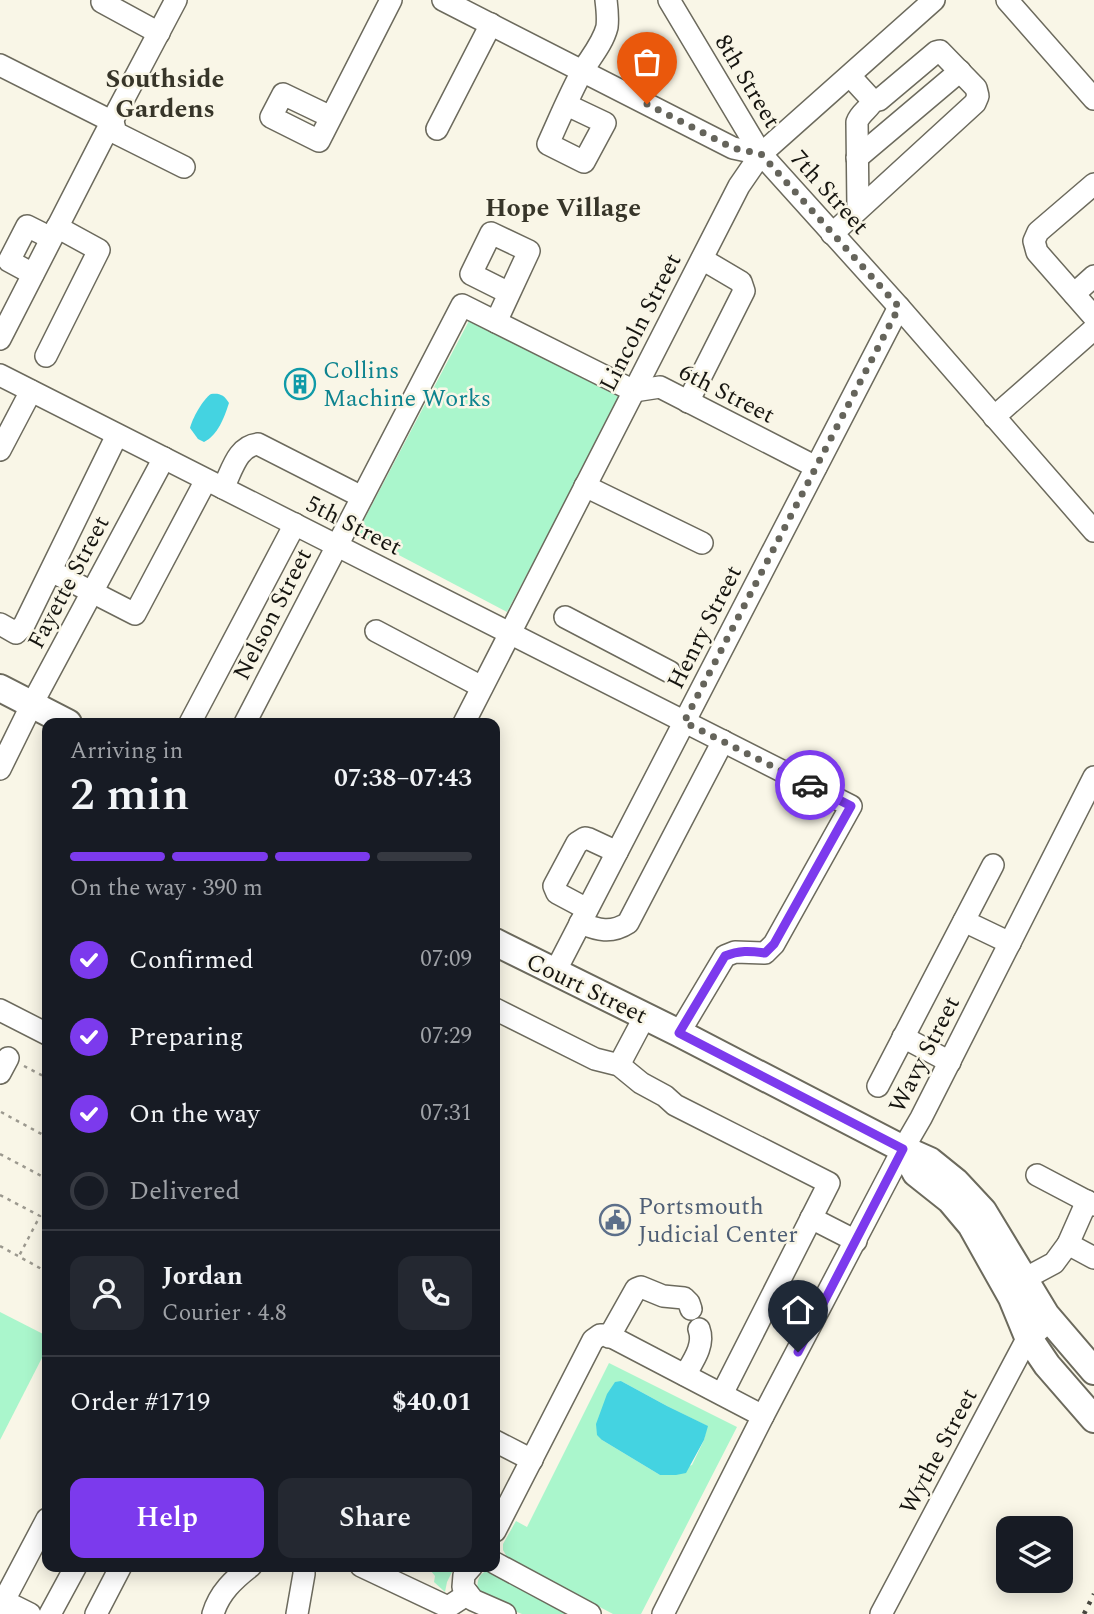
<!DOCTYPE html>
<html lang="en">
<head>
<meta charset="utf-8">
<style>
  body { margin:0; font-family:Spectral,serif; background:#242831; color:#f1f3f6; height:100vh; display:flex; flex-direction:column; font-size:26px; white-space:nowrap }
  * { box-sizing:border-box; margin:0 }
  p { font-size:23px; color:#9ea1a6 }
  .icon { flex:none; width:38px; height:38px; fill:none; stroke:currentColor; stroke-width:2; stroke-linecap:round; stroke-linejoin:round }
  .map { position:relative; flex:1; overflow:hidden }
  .panel { position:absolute; left:42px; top:718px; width:458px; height:854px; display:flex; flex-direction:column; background:#171b24; border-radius:14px; box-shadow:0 4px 18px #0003 }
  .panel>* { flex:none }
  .buttons { position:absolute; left:996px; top:1516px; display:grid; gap:14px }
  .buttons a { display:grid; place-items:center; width:77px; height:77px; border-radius:14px; background:#171b24; box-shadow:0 4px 18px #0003; font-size:35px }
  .pin { position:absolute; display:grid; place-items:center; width:60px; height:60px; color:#fff; margin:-72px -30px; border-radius:50% 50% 50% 0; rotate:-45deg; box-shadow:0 0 7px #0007 }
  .pin .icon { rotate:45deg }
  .courier { position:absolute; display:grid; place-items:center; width:70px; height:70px; margin:-35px; border:5px solid #7c3aed; border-radius:50%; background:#fff; color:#222; box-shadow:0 2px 9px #0007 }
  .headline em { font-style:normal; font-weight:600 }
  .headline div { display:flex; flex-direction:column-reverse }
  .headline { display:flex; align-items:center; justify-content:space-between; height:119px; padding:0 28px }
  h1 { font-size:46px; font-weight:600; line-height:52px }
  .bar { display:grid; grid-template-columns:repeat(4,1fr); gap:10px 7px; align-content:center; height:84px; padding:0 28px }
  .bar i { height:9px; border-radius:5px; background:#363941 }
  .bar .selected { background:#7c3aed }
  .bar p { grid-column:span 4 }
  .line { display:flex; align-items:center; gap:18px; padding:0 28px; border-top:2px solid #363941 }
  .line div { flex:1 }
  .round { display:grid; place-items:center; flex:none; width:74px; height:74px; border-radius:14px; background:#242831 }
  ol { padding:0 28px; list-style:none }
  li { display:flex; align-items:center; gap:21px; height:77px }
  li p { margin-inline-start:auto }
  li .icon { padding:7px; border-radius:50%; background:#7c3aed; color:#fff; stroke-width:4 }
  li:last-child { color:#9ea1a6 }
  li i { width:38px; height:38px; border:4px solid #363941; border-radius:50% }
  .cta { display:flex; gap:14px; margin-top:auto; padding:14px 28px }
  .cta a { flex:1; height:80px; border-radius:14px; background:#7c3aed; color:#fff; font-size:28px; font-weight:600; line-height:80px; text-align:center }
  .cta a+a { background:#242831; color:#f1f3f6 }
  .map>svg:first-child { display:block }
  .green { fill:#aaf6cc; fill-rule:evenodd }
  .water { fill:#44d3e1 }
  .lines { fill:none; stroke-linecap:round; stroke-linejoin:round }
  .minor-casing { stroke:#6c6a5d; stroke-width:24 }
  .major-casing { stroke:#6c6a5d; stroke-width:30 }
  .path { stroke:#9c998f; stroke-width:2.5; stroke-dasharray:3.5 5; stroke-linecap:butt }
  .minor { stroke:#fff; stroke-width:21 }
  .major { stroke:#fff; stroke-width:26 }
  .rail { stroke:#47463f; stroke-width:4.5; stroke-dasharray:3.5 7; stroke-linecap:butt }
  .done { stroke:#65645b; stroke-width:7; stroke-dasharray:0 12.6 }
  .route { stroke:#7c3aed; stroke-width:9 }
  .labels { text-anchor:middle; stroke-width:5; stroke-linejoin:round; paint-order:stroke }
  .street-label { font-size:24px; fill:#161510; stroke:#f9f6e7 }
  .culture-label { font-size:24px; fill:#0d838f; stroke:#f9f6e7; text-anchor:start }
  .service-label { font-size:24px; fill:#4e5e75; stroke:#f9f6e7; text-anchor:start }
  .neighbourhood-label { font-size:26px; font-weight:bold; fill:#373529; stroke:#f9f6e7 }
</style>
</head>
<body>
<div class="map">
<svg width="1094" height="1614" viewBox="0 0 1094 1614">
  <rect width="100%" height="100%" fill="#f9f6e7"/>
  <g class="green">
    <polygon points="471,317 622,396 507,612 357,533"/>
    <polygon points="0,1312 47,1336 47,1348 0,1440"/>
    <path d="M 609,1363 L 737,1427 L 641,1614 L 613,1614 L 524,1567 L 507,1557 L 503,1550 L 503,1544 L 516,1521 L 527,1527 ZM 621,1381 L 667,1406 L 707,1426 L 704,1440 L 692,1465 L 660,1475 L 602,1440 Z"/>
    <polygon points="427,1566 455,1566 447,1582 445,1592 434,1582 435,1576"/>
    <path d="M 492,1569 L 580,1614 L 522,1614 L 484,1599 L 478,1592 C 476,1580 479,1572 492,1569 Z"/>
  </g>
  <g class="water">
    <path d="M 211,394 C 220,393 224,395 229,403 C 224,418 218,435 204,442 L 198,439 L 190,428 C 192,419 203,399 211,394 Z"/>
    <polygon points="621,1381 667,1406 708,1426 704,1440 686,1473 676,1475 660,1475 602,1440 597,1435 596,1424 607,1394 615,1382"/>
  </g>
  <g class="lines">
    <g class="minor-casing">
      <g id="minor">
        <polyline points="443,0 733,148 761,154"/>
        <polyline points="669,0 761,154 899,307 1094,531"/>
        <polyline points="1007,0 1094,99"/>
        <polyline points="102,2 159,33"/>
        <polyline points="0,65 113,122 116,133 184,167"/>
        <path d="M 567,105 L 605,123 L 584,162 L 548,144 C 559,120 570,93 583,70 C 591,57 603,43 607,27 C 608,19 607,8 606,0"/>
        <polyline points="331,117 283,94 271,117 319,141 391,0"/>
        <polyline points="437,129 491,24"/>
        <polyline points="857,158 960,71"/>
        <polyline points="1094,184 1038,232 1034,241 1037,252 1094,317"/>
        <path d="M 858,209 L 857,122 C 860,113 869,109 873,101"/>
        <polyline points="832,234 975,103 978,96 976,88 940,51 936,52 879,100 873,101 850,76"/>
        <polyline points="33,274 9,261 27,226 51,238"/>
        <polyline points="1074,294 1094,276"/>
        <polyline points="496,322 529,251 491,233 471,274 509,293"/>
        <polyline points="0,339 102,140 176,0"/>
        <polyline points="46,356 99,250 57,227"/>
        <polyline points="0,375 851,806 774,944 765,953 735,952 725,956 679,1033"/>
        <polyline points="688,402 744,291 741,282 702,259"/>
        <polyline points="994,417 1094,329"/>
        <polyline points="0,450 31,391"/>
        <polyline points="585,486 702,543"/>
        <path d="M 223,488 C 232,471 237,446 258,444 L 362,497"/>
        <polyline points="51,571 135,614 206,480"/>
        <polyline points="565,617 670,672"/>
        <polyline points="0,624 16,633 24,625 117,435"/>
        <polyline points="376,631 482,687"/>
        <polyline points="190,723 295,524"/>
        <polyline points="245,723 462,305 634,391 660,387 816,467"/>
        <polyline points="464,723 739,186 761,154 934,0"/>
        <polyline points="0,769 32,704 164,458"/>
        <polyline points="587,909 557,893 554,886 577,843 585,838 589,839 617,852"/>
        <polyline points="964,921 1010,943"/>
        <path d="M 580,923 C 598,930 611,934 628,923 L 723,741"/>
        <polyline points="555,972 899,307"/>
        <polyline points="495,1009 595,1059 619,1065 641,1083 665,1096 675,1105 829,1183 722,1394"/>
        <polyline points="0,1010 47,1034"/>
        <polyline points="903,1037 950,1062"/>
        <polyline points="619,1065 645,1016"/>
        <polyline points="0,1073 8,1058"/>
        <polyline points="878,1086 993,865"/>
        <polyline points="1037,1175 1094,1205"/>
        <polyline points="811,1218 856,1241"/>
        <polyline points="1068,1244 1094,1258"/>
        <polyline points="1011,1286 1054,1263 1068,1244 1087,1201"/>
        <polyline points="609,1337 636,1289 641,1287 663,1296 684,1298 689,1303 691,1309"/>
        <path d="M 685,1375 C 693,1361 705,1345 699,1329"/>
        <polyline points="495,1441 532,1460"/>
        <polyline points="495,1531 593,1340 600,1335 608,1335 763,1416"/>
        <polyline points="495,1563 590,1614"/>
        <polyline points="361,1566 448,1607 468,1594"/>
        <polyline points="472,1566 464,1575 463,1587 473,1600 505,1614"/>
        <polyline points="4,1601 30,1614"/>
        <polyline points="0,1608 47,1519"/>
        <polyline points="50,1614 76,1566"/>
        <polyline points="96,1614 121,1566"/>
        <path d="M 213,1614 C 219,1593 234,1579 251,1566"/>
        <polyline points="297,1614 304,1574 304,1566"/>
        <polyline points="663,1614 763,1416 903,1149 921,1118 1094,777"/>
        <polyline points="881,1614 1028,1337 1039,1330"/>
      </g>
    </g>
    <g class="major-casing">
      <g id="major">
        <polyline points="0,688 68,723"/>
        <polyline points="495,942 679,1033 903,1149 930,1161 956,1182 983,1211 1046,1315 1094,1371"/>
        <polyline points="903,1149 916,1173 950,1200 971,1225 1012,1298 1028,1337 1047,1365 1094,1419"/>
      </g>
    </g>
    <g class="path">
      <polyline points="24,1066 47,1078"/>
      <polyline points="1,1112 47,1137"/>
      <polyline points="0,1154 47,1179"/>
      <polyline points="0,1195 40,1216 19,1256"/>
      <polyline points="0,1246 47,1272"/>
    </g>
    <use href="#minor" class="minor"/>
    <use href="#major" class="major"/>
    <polyline class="rail" points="1084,1614 1094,1594"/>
  </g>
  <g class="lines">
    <polyline class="done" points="647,104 733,148 761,154 899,307 684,722 810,785"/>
    <path class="route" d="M 798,1352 L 903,1149 L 679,1033 L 725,956 C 739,950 750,951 765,953 L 774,944 L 851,806 L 810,785"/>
  </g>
  <defs>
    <g id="building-ring" transform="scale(1.575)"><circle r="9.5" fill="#f9f6e7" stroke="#0f9aa8" stroke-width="1.5"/><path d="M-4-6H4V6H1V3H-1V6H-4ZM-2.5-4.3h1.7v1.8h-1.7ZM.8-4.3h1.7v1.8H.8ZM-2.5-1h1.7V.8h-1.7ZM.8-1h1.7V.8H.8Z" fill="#0f9aa8"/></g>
    <g id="civic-ring" transform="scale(1.575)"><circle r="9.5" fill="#f9f6e7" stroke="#5c6f8a" stroke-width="1.5"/><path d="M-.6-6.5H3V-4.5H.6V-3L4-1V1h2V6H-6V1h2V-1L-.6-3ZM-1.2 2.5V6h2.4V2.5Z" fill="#5c6f8a"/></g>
  </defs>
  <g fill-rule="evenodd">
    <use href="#building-ring" x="300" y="384"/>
    <use href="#civic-ring" x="615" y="1220"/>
  </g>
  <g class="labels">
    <g class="street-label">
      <text transform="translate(748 81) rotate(59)" y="8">8th Street</text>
      <text transform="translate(830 192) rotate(48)" y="8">7th Street</text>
      <text transform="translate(640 322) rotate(-63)" y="8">Lincoln Street</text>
      <text transform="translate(727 393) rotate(27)" y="8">6th Street</text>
      <text transform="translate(354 525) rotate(27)" y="8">5th Street</text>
      <text transform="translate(68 582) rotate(-62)" y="8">Fayette Street</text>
      <text transform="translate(272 614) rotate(-63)" y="8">Nelson Street</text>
      <text transform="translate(704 627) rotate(-63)" y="8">Henry Street</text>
      <text transform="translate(587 988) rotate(26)" y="8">Court Street</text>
      <text transform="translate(924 1054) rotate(-63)" y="8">Wavy Street</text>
      <text transform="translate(938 1451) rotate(-62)" y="8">Wythe Street</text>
    </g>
    <g class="culture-label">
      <text x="323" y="378">Collins<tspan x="323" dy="28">Machine Works</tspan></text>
    </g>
    <g class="service-label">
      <text x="638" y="1214">Portsmouth<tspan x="638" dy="28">Judicial Center</tspan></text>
    </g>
    <g class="neighbourhood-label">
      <text x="165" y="87">Southside<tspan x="165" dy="30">Gardens</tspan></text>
      <text x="563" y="216">Hope Village</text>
    </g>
  </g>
</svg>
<div class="buttons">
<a><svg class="icon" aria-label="layers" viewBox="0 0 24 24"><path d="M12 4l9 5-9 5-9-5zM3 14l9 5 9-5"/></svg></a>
</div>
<div class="pin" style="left:647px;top:104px;background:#ea580c"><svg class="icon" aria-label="bag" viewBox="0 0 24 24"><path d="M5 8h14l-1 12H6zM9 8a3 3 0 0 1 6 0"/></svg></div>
<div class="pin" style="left:798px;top:1352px;background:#1f2937"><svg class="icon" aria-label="home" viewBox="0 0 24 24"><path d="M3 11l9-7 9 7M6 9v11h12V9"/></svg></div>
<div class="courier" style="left:810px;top:785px"><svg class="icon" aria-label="car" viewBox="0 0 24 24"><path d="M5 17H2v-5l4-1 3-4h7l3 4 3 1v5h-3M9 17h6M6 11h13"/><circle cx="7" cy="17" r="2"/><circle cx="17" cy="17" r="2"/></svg></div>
<section class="panel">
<div class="headline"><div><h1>2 min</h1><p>Arriving in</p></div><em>07:38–07:43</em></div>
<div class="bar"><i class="selected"></i><i class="selected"></i><i class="selected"></i><i></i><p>On the way · 390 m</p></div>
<ol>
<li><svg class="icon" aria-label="check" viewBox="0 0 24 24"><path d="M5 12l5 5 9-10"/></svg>Confirmed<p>07:09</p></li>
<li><svg class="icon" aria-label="check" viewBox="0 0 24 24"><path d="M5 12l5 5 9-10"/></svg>Preparing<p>07:29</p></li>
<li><svg class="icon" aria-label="check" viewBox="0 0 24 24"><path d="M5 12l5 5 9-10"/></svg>On the way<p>07:31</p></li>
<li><i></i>Delivered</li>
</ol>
<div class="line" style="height:126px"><a class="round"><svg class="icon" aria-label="person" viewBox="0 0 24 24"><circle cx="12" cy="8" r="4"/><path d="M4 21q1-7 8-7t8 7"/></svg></a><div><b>Jordan</b><p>Courier · 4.8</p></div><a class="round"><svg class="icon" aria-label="phone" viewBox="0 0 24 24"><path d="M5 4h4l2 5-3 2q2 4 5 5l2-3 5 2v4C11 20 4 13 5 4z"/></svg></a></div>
<div class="line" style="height:91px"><div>Order #1719</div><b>$40.01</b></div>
<div class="cta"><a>Help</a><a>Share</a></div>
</section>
</div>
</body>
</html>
